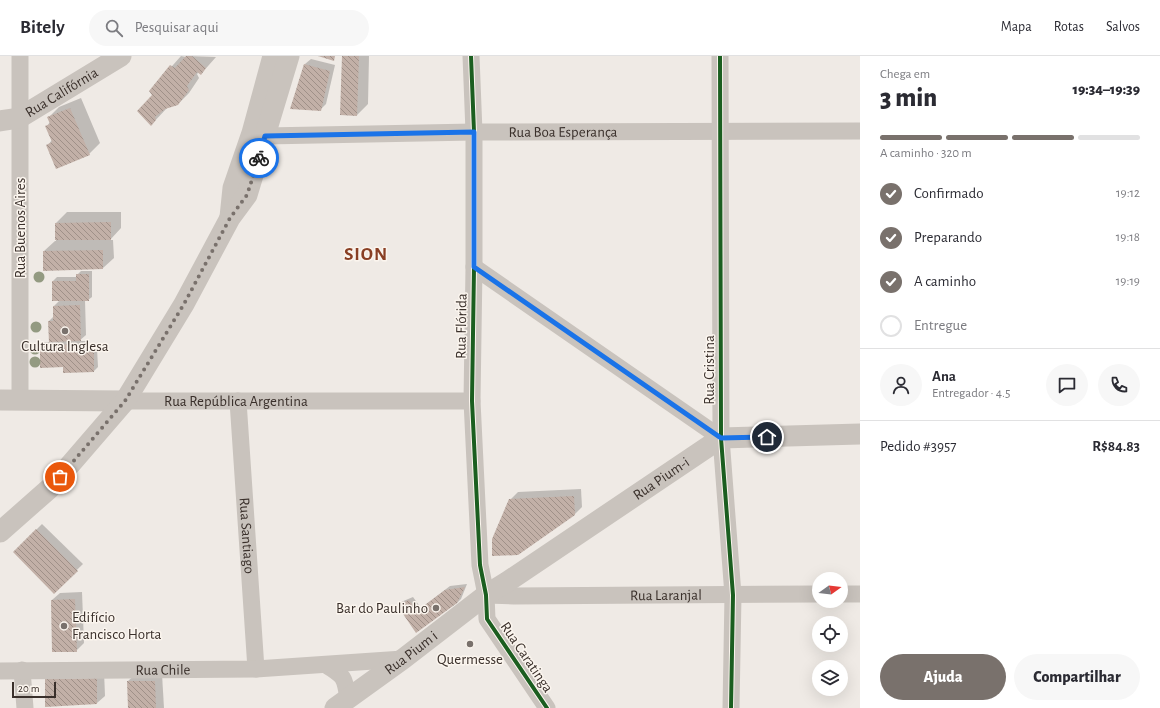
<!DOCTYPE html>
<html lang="pt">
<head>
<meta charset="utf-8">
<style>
  body { margin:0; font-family:"Alegreya Sans",sans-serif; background:#f7f7f7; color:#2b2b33; height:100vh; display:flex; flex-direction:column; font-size:15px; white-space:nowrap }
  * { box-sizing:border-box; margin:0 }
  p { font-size:13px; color:#7c7c81 }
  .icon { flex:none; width:22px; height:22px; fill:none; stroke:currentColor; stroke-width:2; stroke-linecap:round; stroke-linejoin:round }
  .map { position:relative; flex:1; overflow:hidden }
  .sheet { display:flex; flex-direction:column; background:#fff; width:300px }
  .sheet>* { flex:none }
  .needle { width:26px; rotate:75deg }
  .tools { position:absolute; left:812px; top:516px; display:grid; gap:8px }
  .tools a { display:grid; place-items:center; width:36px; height:36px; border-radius:50%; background:#fff; box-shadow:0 4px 16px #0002; font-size:20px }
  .scale { position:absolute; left:12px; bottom:10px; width:44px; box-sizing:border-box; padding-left:4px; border:2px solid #3a302b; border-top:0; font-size:11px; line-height:14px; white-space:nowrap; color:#3a302b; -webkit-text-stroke:3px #fbf5ee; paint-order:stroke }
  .pin { position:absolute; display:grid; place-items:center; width:34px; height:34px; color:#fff; margin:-17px; border:2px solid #fff; border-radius:50%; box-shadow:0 1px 4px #0007 }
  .courier { position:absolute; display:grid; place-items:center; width:40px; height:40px; margin:-20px; border:3px solid #1a73e8; border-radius:50%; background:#fff; color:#222; box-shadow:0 1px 5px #0007 }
  .headline em { font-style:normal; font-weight:800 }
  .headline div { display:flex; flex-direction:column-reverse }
  .headline { display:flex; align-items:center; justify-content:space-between; height:68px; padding:0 20px }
  h1 { font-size:26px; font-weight:800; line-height:30px }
  .bar { display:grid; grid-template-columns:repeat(4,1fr); gap:6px 4px; align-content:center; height:48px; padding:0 20px }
  .bar i { height:5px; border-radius:3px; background:#e1e1e2 }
  .bar .current { background:#79716c }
  .bar p { grid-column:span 4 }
  .line { display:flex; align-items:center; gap:10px; padding:0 20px; border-top:1px solid #e1e1e2 }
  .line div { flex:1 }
  .round { display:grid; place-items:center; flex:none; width:42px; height:42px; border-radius:21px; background:#f7f7f7 }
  ol { padding:0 20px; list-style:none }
  li { display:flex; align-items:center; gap:12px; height:44px }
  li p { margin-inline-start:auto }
  li .icon { padding:4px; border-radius:50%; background:#79716c; color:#fff; stroke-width:4 }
  li:last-child { color:#7c7c81 }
  li i { width:22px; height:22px; border:2px solid #e1e1e2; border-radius:50% }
  .primary-button { display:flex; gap:8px; margin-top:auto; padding:8px 20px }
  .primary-button a { flex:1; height:46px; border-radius:24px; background:#79716c; color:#fff; font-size:16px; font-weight:800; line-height:46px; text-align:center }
  .primary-button a+a { background:#f7f7f7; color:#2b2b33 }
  header { display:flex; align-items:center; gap:24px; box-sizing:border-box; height:56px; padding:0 20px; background:#fff; border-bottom:1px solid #e1e1e2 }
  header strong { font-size:19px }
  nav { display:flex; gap:22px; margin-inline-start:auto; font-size:14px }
  .search { width:280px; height:36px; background:#f7f7f7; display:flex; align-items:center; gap:10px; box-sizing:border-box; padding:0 14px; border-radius:22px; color:#7c7c81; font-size:15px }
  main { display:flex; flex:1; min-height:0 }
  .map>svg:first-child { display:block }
  .shadow { fill:#0003 }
  .building { fill:url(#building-back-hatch) }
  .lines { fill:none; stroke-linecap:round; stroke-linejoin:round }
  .minor { stroke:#c9c3bd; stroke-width:17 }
  .tertiary { stroke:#c9c3bd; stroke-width:21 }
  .cycleway-casing { stroke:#fbf5ee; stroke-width:6 }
  .cycleway { stroke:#1b5e20; stroke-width:4 }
  .tree { fill:#939a81 }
  .done { stroke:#79716c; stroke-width:4; stroke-dasharray:0 7.2 }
  .route { stroke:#1a73e8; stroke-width:5 }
  .poi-dot { fill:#79716c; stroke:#fbf5ee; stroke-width:1.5 }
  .labels { text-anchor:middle; stroke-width:3; stroke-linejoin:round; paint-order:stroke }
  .street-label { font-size:15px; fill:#3a302b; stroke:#fbf5ee }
  .poi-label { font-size:15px; fill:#3a302b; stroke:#fbf5ee }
  .district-label { font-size:19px; font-weight:bold; letter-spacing:1px; fill:#893f24; stroke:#fbf5ee }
</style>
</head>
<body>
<header>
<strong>Bitely</strong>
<div class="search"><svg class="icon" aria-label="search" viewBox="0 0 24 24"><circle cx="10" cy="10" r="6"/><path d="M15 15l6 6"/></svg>Pesquisar aqui</div>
<nav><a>Mapa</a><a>Rotas</a><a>Salvos</a></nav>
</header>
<main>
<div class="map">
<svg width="860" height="652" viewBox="0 0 860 652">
  <defs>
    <pattern id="building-back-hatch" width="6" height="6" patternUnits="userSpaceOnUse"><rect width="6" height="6" fill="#c2b0a7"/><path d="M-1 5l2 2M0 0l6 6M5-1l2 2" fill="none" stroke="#9f9088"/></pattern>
  </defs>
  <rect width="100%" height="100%" fill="#efeae5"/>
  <g class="shadow">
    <polygon points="181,0 186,1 187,0 216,1 201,18 199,16 197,18 199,22 189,37 178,48 167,52 151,69 153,39 150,35"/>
    <polygon points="341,0 369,0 368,48 357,59 342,58 343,0"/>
    <polygon points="311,3 335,9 326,48 320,54 305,8"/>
    <polygon points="81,42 100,87 89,98 48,89 52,84 47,70 50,66 48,62 59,51"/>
    <polygon points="67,156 121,156 121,172 110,184 113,184 114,202 103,212 44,195 55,185 56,185 56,167"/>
    <polygon points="81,215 92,215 92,241 88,244 85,244 86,279 79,285 88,285 88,293 97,292 98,311 94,315 64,310 41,290 44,286 50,286 49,265 54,260 54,250 60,244 53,225 57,221 77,221 77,219"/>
    <polygon points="581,433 582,451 574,459 510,444 518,436"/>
    <polygon points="42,468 83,508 54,536 14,496"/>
    <polygon points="467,528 461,543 457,547 416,575 398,549 401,546 413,541 421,552 450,530"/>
    <polygon points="82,536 84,587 76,595 52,544 60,537"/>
    <polygon points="104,615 105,640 97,647 46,650"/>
    <polygon points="136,618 162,618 164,652 129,652 128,625"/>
  </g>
  <g class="building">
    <polygon points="186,0 192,0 206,12 201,19 197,16 187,30 189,34 178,49 165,53 155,61 156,64 151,70 137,55 152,39 149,35 170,9 175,12"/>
    <polygon points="318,0 335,0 334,5"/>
    <polygon points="342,0 359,0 357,60 340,59"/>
    <polygon points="304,8 330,15 321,55 290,53"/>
    <polygon points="70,52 90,99 56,113 46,89 52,86 45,70 50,68 47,61"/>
    <polygon points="111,166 111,184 55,184 55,167"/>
    <polygon points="103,194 103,213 43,215 43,195"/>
    <polygon points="76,218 89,218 89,245 52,245 52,225 76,225"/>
    <polygon points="80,249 81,285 49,286 48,265 53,265 53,250"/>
    <polygon points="85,288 85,296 94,296 94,316 63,317 63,311 40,312 40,289"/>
    <polygon points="574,440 575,459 518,499 492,500 492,483 509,443"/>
    <polygon points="36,473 78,515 54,538 13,496"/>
    <polygon points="465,531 457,547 416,577 397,549 409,544 417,555 445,534"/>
    <polygon points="75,543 77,596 52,596 51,544"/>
    <polygon points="97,622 97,648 45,651 45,623"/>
    <polygon points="127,625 155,625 156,652 128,652"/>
  </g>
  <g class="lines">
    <g class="minor">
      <polyline points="20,0 20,344"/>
      <polyline points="471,0 474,76 474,211 472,345 480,509 486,539 487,563 547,652"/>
      <polyline points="720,0 721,382 733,539 731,652"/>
      <path id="s1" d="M 265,80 L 474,76 L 860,75"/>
      <polyline points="474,211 721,382"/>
      <path id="s2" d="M 125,345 L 472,345"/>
      <path id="s3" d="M 238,345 L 256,613"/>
      <polyline points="841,538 860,538"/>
      <path id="s4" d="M 486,539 L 514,540 L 819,538"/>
      <path d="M 326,609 C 344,620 345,621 348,643"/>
      <polyline points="22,614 25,652"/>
      <path id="s5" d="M 0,615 L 256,613 L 403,603"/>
    </g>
    <g class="tertiary">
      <path id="s6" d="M 0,65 L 19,62 L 121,0"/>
      <polyline points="230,161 233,132 252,77 273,0"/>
      <polyline points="0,344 125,345"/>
      <polyline points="0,476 50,432 125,345 184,248 230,162 247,139 289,0"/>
      <path id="s7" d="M 335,652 L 403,603 L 486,539 L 507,526 L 721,382 L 860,378"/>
    </g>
    <g class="cycleway-casing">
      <g id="cycleway">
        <polyline points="471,0 474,76 474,211 472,345 480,509 486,539 487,563 547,652"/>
        <polyline points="720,0 721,382 733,539 731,652"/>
      </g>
    </g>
    <use href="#cycleway" class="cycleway"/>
  </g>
  <g class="tree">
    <circle cx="39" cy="221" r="5.5"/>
    <circle cx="36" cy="271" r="5.5"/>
    <circle cx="35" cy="293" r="5.5"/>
    <circle cx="35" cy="306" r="5.5"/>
  </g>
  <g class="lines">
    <polyline class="done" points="60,421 125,345 184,248 230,162 247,139 259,102"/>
    <polyline class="route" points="259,102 265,80 474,76 474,211 721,382 767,381"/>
  </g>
  <g class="poi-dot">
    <circle cx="65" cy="275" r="4"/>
    <circle cx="436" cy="552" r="4"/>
    <circle cx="64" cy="570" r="4"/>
    <circle cx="470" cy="588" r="4"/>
  </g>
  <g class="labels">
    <g class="street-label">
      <text dy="5" stroke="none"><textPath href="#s6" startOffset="69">Rua Califórnia</textPath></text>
      <text dy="5" stroke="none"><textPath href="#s1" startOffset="298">Rua Boa Esperança</textPath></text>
      <text transform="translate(20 172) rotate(-90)" y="5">Rua Buenos Aires</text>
      <text transform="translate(461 270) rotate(-89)" y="5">Rua Flórida</text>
      <text transform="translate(709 314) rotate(-90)" y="5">Rua Cristina</text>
      <text dy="5" stroke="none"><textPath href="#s2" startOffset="111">Rua República Argentina</textPath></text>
      <text dy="5" stroke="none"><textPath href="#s7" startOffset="399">Rua Pium-i</textPath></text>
      <text dy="5" stroke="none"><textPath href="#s3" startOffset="135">Rua Santiago</textPath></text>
      <text dy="5" stroke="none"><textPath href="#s4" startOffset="180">Rua Laranjal</textPath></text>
      <text dy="5" stroke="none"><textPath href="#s7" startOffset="94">Rua Pium i</textPath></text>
      <text transform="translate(527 601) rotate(56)" y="5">Rua Caratinga</text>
      <text dy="5" stroke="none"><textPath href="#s5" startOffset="163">Rua Chile</textPath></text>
    </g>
    <g class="poi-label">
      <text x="65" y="295">Cultura Inglesa</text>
      <text x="428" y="557" text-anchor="end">Bar do Paulinho</text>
      <text x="72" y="566" text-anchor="start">Edifício<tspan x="72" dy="17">Francisco Horta</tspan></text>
      <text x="470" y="608">Quermesse</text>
    </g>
    <g class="district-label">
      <text x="366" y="204">SION</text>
    </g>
  </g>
</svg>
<div class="tools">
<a><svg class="needle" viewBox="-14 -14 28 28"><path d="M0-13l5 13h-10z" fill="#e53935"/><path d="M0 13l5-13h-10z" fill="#7c7c81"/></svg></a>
<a><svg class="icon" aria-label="locate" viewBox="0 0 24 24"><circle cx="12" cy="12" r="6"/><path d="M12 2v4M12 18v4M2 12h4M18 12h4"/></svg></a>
<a><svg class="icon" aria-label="layers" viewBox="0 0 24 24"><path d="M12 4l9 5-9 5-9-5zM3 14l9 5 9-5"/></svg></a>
</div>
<div class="scale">20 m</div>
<div class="pin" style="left:60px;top:421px;background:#ea580c"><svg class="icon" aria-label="bag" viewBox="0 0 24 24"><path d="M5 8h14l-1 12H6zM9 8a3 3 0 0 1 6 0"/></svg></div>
<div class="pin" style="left:767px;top:381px;background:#1f2937"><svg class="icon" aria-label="home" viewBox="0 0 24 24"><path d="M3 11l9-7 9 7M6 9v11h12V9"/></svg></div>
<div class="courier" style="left:259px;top:102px"><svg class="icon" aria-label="bike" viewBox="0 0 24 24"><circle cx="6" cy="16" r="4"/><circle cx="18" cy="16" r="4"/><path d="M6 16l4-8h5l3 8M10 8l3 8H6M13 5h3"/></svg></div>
</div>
<section class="sheet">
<div class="headline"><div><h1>3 min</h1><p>Chega em</p></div><em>19:34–19:39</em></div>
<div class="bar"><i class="current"></i><i class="current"></i><i class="current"></i><i></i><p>A caminho · 320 m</p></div>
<ol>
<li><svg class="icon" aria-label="check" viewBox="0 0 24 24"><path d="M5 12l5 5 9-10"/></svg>Confirmado<p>19:12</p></li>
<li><svg class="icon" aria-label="check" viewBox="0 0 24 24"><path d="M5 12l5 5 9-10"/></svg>Preparando<p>19:18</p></li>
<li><svg class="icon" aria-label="check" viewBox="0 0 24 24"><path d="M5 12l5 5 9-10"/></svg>A caminho<p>19:19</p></li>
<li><i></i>Entregue</li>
</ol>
<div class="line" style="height:72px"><a class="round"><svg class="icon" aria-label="person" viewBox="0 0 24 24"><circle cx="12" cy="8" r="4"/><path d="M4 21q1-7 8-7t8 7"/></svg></a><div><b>Ana</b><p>Entregador · 4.5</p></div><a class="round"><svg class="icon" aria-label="chat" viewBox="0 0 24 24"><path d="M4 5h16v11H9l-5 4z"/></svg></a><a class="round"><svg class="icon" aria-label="phone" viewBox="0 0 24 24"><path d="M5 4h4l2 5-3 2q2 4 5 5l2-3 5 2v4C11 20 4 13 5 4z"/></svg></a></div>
<div class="line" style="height:52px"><div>Pedido #3957</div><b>R$84.83</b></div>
<div class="primary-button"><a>Ajuda</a><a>Compartilhar</a></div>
</section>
</main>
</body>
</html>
